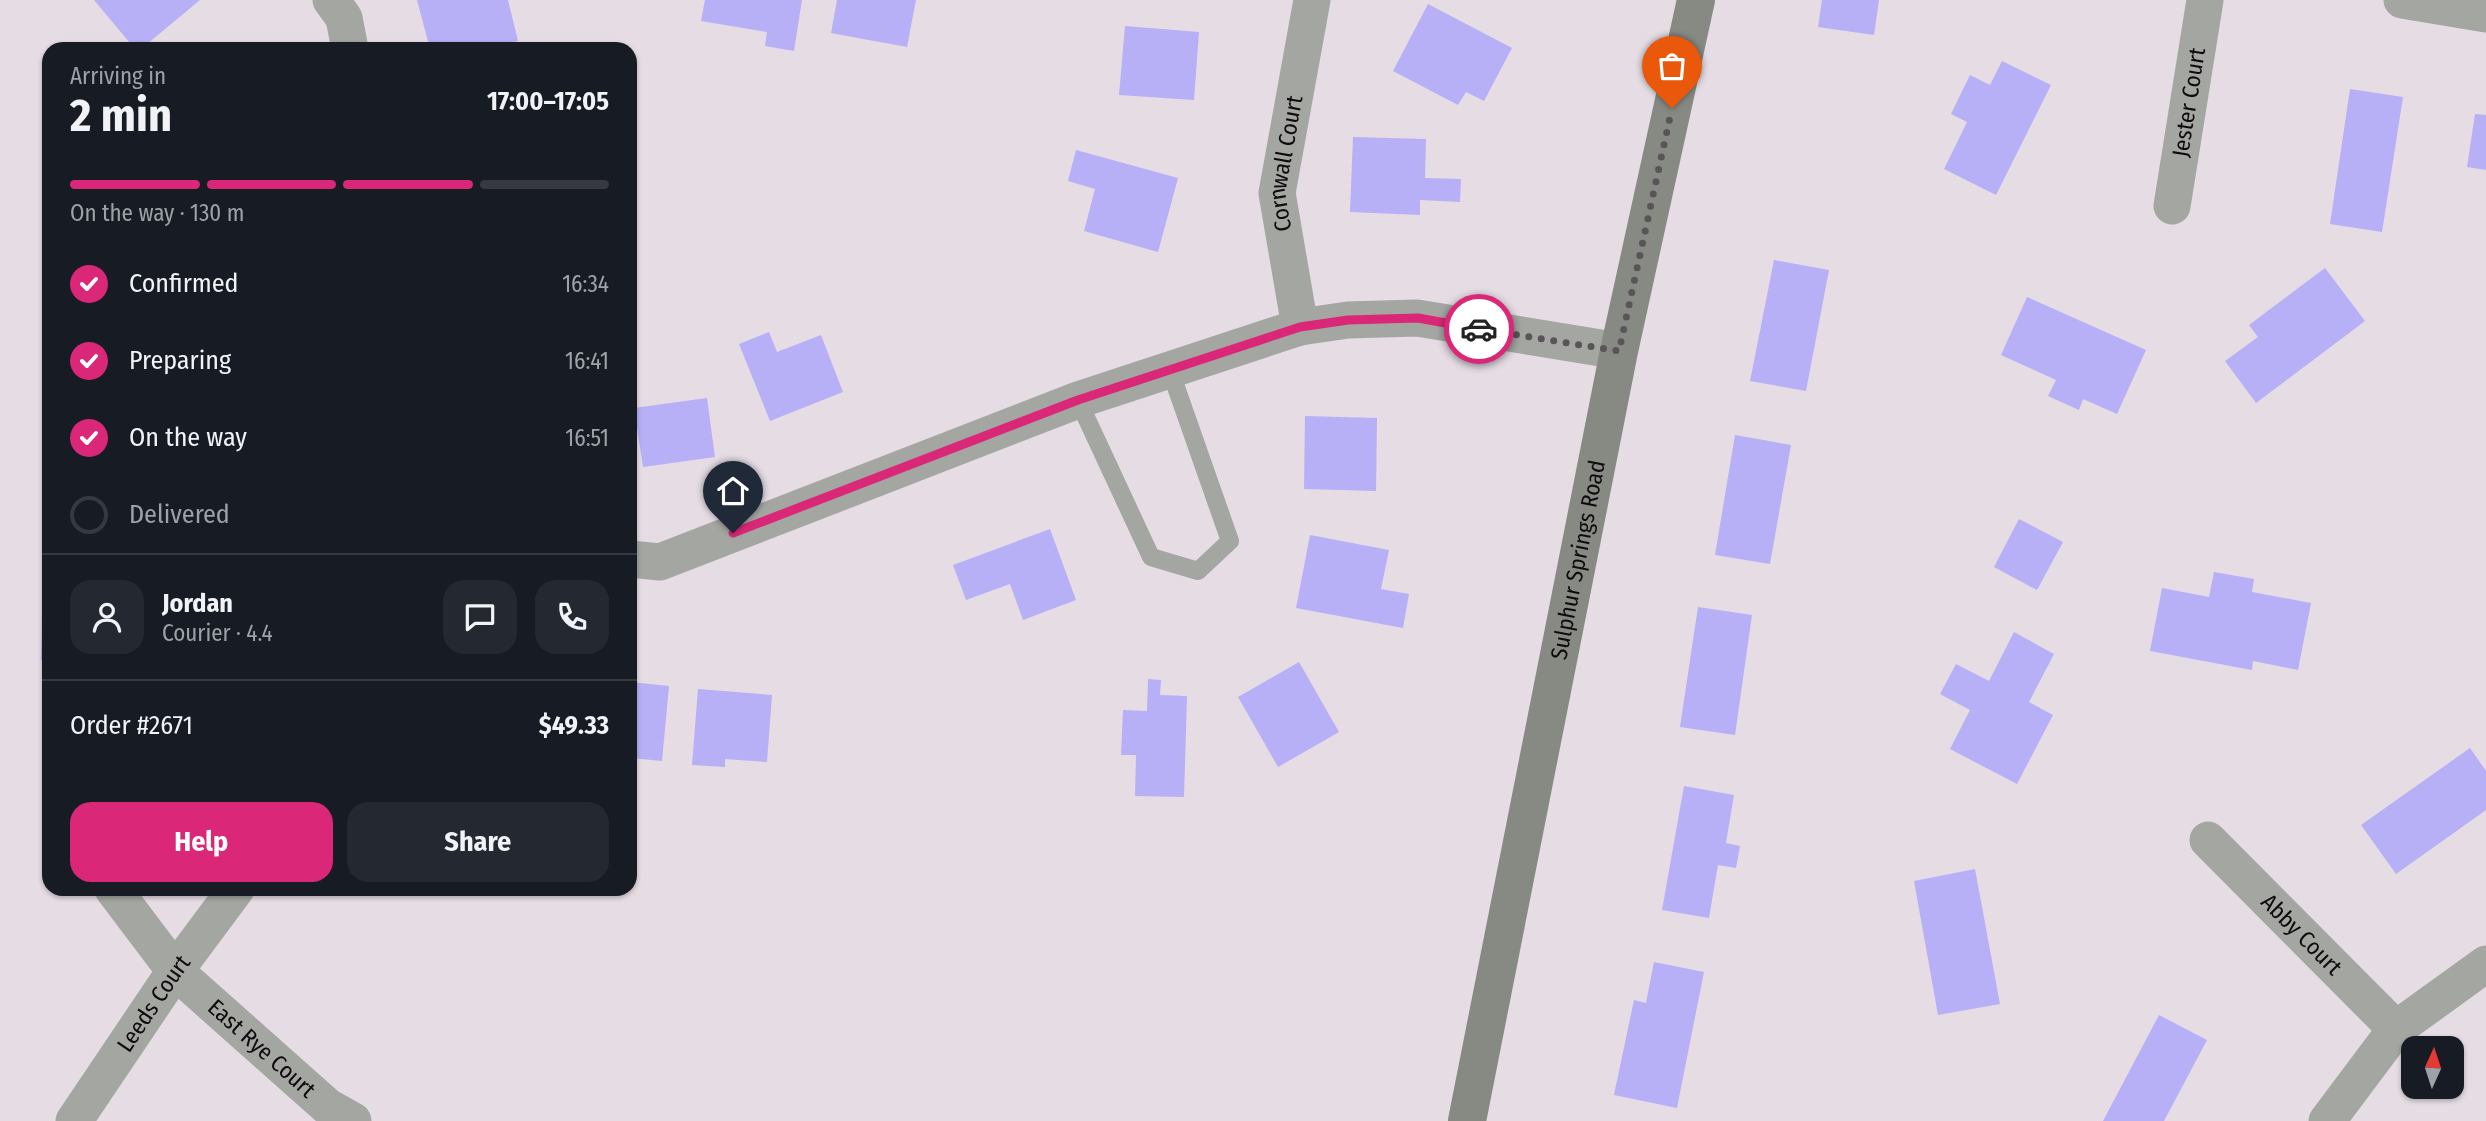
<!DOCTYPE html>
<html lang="en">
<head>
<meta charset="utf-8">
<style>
  body { margin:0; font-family:"Fira Sans Condensed",sans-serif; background:#242831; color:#f1f3f6; height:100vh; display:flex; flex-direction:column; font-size:26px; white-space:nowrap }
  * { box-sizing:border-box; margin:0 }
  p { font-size:23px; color:#9ea1a6 }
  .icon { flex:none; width:38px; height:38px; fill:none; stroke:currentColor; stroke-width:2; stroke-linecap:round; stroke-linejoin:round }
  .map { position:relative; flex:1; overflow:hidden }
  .details { position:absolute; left:42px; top:42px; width:595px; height:854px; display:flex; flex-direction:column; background:#171b24; border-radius:21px; box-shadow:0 2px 5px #0004 }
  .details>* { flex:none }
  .needle { width:46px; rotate:3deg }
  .controls { position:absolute; left:2401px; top:1036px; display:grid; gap:14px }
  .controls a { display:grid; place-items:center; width:63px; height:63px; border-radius:14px; background:#171b24; box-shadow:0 2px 5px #0004; font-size:35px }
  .pin { position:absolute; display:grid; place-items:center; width:60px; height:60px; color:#fff; margin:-72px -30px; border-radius:50% 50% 50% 0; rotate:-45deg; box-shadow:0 0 7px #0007 }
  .pin .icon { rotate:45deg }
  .courier { position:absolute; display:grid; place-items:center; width:70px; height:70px; margin:-35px; border:5px solid #db2777; border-radius:50%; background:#fff; color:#222; box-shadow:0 2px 9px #0007 }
  .headline em { font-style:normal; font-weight:700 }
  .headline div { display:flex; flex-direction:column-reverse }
  .headline { display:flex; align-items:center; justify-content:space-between; height:119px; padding:0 28px }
  h1 { font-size:46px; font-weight:700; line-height:52px }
  .bar { display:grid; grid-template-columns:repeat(4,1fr); gap:10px 7px; align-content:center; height:84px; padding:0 28px }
  .bar i { height:9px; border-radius:5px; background:#363941 }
  .bar .current { background:#db2777 }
  .bar p { grid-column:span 4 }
  .line { display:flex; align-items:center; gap:18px; padding:0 28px; border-top:2px solid #363941 }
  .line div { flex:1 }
  .round { display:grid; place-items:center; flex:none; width:74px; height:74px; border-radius:21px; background:#242831 }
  ol { padding:0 28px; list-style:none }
  li { display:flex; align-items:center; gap:21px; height:77px }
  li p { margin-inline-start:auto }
  li .icon { padding:7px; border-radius:50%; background:#db2777; color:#fff; stroke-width:4 }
  li:last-child { color:#9ea1a6 }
  li i { width:38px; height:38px; border:4px solid #363941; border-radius:50% }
  .button { display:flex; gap:14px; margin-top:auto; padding:14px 28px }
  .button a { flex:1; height:80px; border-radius:21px; background:#db2777; color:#fff; font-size:28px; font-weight:700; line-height:80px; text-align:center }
  .button a+a { background:#242831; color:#f1f3f6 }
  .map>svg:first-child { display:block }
  .building { fill:#b7b0f6 }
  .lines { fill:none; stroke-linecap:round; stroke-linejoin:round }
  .lane { stroke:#a3a6a1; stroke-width:18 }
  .street { stroke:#a3a6a1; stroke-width:37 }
  .secondary { stroke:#868a83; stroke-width:38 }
  .done { stroke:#595458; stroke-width:7; stroke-dasharray:0 12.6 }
  .route { stroke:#db2777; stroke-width:9 }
  .labels { text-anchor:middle; stroke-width:7; stroke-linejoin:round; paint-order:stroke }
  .street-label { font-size:23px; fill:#0e0a0d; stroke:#e5dce4 }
</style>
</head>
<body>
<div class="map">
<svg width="2486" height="1121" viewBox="0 0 2486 1121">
  <rect width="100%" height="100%" fill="#e5dce4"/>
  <g class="building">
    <polygon points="94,0 200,0 141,49 135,49"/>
    <polygon points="417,0 508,0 518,41 486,49 430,49"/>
    <polygon points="705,0 802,0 794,51 765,46 767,32 701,21"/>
    <polygon points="837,0 916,0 907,47 831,33"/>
    <polygon points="1822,0 1879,0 1874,35 1818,27"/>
    <polygon points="1428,4 1512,48 1484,101 1466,92 1458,105 1393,71"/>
    <polygon points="1125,26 1199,32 1194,100 1119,95"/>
    <polygon points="2002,61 2051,85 1996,195 1944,169 1967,122 1951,114 1970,75 1990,85"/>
    <polygon points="2350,89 2403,97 2382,232 2330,224"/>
    <polygon points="2475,114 2486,115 2486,170 2467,167"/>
    <polygon points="1353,137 1426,139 1425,178 1461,179 1460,202 1420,200 1420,215 1350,212"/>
    <polygon points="1076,150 1178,178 1158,252 1084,231 1095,189 1068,181"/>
    <polygon points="1774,260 1829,270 1806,391 1750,381"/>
    <polygon points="2325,268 2365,321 2256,403 2225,361 2258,337 2249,325"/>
    <polygon points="2027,297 2146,350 2117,414 2083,399 2079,410 2048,396 2056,380 2001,355"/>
    <polygon points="769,332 777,352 821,335 843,392 770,421 739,344"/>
    <polygon points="707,398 715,457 643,467 634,408"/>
    <polygon points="1305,416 1377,418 1376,491 1304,489"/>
    <polygon points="1735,435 1791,445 1770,564 1715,555"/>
    <polygon points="2019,519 2063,542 2037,590 1994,567"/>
    <polygon points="1050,529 1076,600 1023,620 1010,584 966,600 953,565"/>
    <polygon points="1310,535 1389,550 1381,589 1409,594 1403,628 1296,608"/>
    <polygon points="43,571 49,571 49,660 41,660"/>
    <polygon points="2214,572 2254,579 2252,592 2311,603 2298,670 2253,661 2252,670 2150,651 2162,588 2209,597"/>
    <polygon points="1698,607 1752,615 1735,735 1680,727"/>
    <polygon points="2014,632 2054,654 2029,702 2053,715 2017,784 1950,749 1970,710 1940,694 1956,664 1989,681"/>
    <polygon points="1299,662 1339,732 1278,767 1238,697"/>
    <polygon points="1148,679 1161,680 1160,695 1187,696 1184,797 1135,796 1136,755 1121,755 1123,710 1147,711"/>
    <polygon points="630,682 669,686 662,761 630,758"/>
    <polygon points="698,689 772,695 767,762 725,759 725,767 692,765"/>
    <polygon points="2470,748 2486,771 2486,810 2396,874 2361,825"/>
    <polygon points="1684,786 1734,795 1726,843 1740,846 1736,868 1718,865 1709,918 1662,910"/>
    <polygon points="1975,869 2000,1004 1938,1015 1914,881"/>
    <polygon points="1654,962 1704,972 1677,1108 1614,1095 1634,1000 1646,1003"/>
    <polygon points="2159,1015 2207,1040 2164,1121 2103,1121"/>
  </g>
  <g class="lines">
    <polyline class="lane" points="1078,400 1151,557 1198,571 1230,541 1170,370"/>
    <g class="street">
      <polyline points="331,0 344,18 350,49"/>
      <polyline points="2402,0 2486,14"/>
      <path id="s1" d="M 2172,206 L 2205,0"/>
      <path id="s2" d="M 1300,327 L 1277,193 L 1312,0"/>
      <polyline points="630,559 660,562 1078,400 1300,327 1348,320 1417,318 1619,351"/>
      <path id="s3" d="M 2208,840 L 2396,1029"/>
      <path id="s4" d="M 113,889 L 175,971 L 328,1107 L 353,1121"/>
      <path id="s5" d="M 74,1121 L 175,971 L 236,889"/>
      <polyline points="2327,1121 2396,1029 2486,964"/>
    </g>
    <path class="secondary" id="s6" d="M 1467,1121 L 1619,351 L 1696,0"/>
  </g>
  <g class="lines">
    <polyline class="done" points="1479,329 1619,351 1672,108"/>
    <polyline class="route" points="733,533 1078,400 1300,327 1348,320 1418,318 1479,329"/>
  </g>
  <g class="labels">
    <g class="street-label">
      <text dy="8" stroke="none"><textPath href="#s1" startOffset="105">Jester Court</textPath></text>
      <text dy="8" stroke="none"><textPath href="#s2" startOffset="166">Cornwall Court</textPath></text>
      <text dy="8" stroke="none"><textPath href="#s6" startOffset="572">Sulphur Springs Road</textPath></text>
      <text dy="8" stroke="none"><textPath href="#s3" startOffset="133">Abby Court</textPath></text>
      <text dy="8" stroke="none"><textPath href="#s5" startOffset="142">Leeds Court</textPath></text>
      <text dy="8" stroke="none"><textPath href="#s4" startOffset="219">East Rye Court</textPath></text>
    </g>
  </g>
</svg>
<div class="controls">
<a><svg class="needle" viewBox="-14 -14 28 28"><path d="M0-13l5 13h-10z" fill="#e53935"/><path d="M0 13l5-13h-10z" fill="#9ea1a6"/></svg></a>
</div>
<div class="pin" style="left:1672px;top:108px;background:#ea580c"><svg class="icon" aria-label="bag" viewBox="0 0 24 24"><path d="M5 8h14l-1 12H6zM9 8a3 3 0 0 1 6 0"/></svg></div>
<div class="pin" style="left:733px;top:533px;background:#1f2937"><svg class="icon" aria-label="home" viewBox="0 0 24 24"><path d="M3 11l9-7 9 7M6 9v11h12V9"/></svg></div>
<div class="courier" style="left:1479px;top:329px"><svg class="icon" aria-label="car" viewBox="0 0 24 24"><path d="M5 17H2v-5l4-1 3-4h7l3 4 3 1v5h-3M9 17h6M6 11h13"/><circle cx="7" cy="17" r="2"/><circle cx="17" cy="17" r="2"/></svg></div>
<section class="details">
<div class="headline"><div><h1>2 min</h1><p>Arriving in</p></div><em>17:00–17:05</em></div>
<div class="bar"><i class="current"></i><i class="current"></i><i class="current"></i><i></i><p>On the way · 130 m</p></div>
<ol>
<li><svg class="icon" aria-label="check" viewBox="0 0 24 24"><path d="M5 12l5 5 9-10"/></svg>Confirmed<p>16:34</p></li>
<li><svg class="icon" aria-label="check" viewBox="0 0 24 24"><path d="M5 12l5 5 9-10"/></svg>Preparing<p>16:41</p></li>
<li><svg class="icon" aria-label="check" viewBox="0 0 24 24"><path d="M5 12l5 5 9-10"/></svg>On the way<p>16:51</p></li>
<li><i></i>Delivered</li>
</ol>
<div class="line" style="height:126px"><a class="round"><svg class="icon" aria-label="person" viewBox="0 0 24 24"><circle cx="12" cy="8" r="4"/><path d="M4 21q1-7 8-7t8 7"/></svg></a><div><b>Jordan</b><p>Courier · 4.4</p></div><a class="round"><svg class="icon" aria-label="chat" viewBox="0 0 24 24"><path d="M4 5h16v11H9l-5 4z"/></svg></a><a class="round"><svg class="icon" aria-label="phone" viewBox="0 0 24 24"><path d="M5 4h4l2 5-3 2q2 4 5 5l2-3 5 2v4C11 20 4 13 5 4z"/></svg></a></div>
<div class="line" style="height:91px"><div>Order #2671</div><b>$49.33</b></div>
<div class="button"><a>Help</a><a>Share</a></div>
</section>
</div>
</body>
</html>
